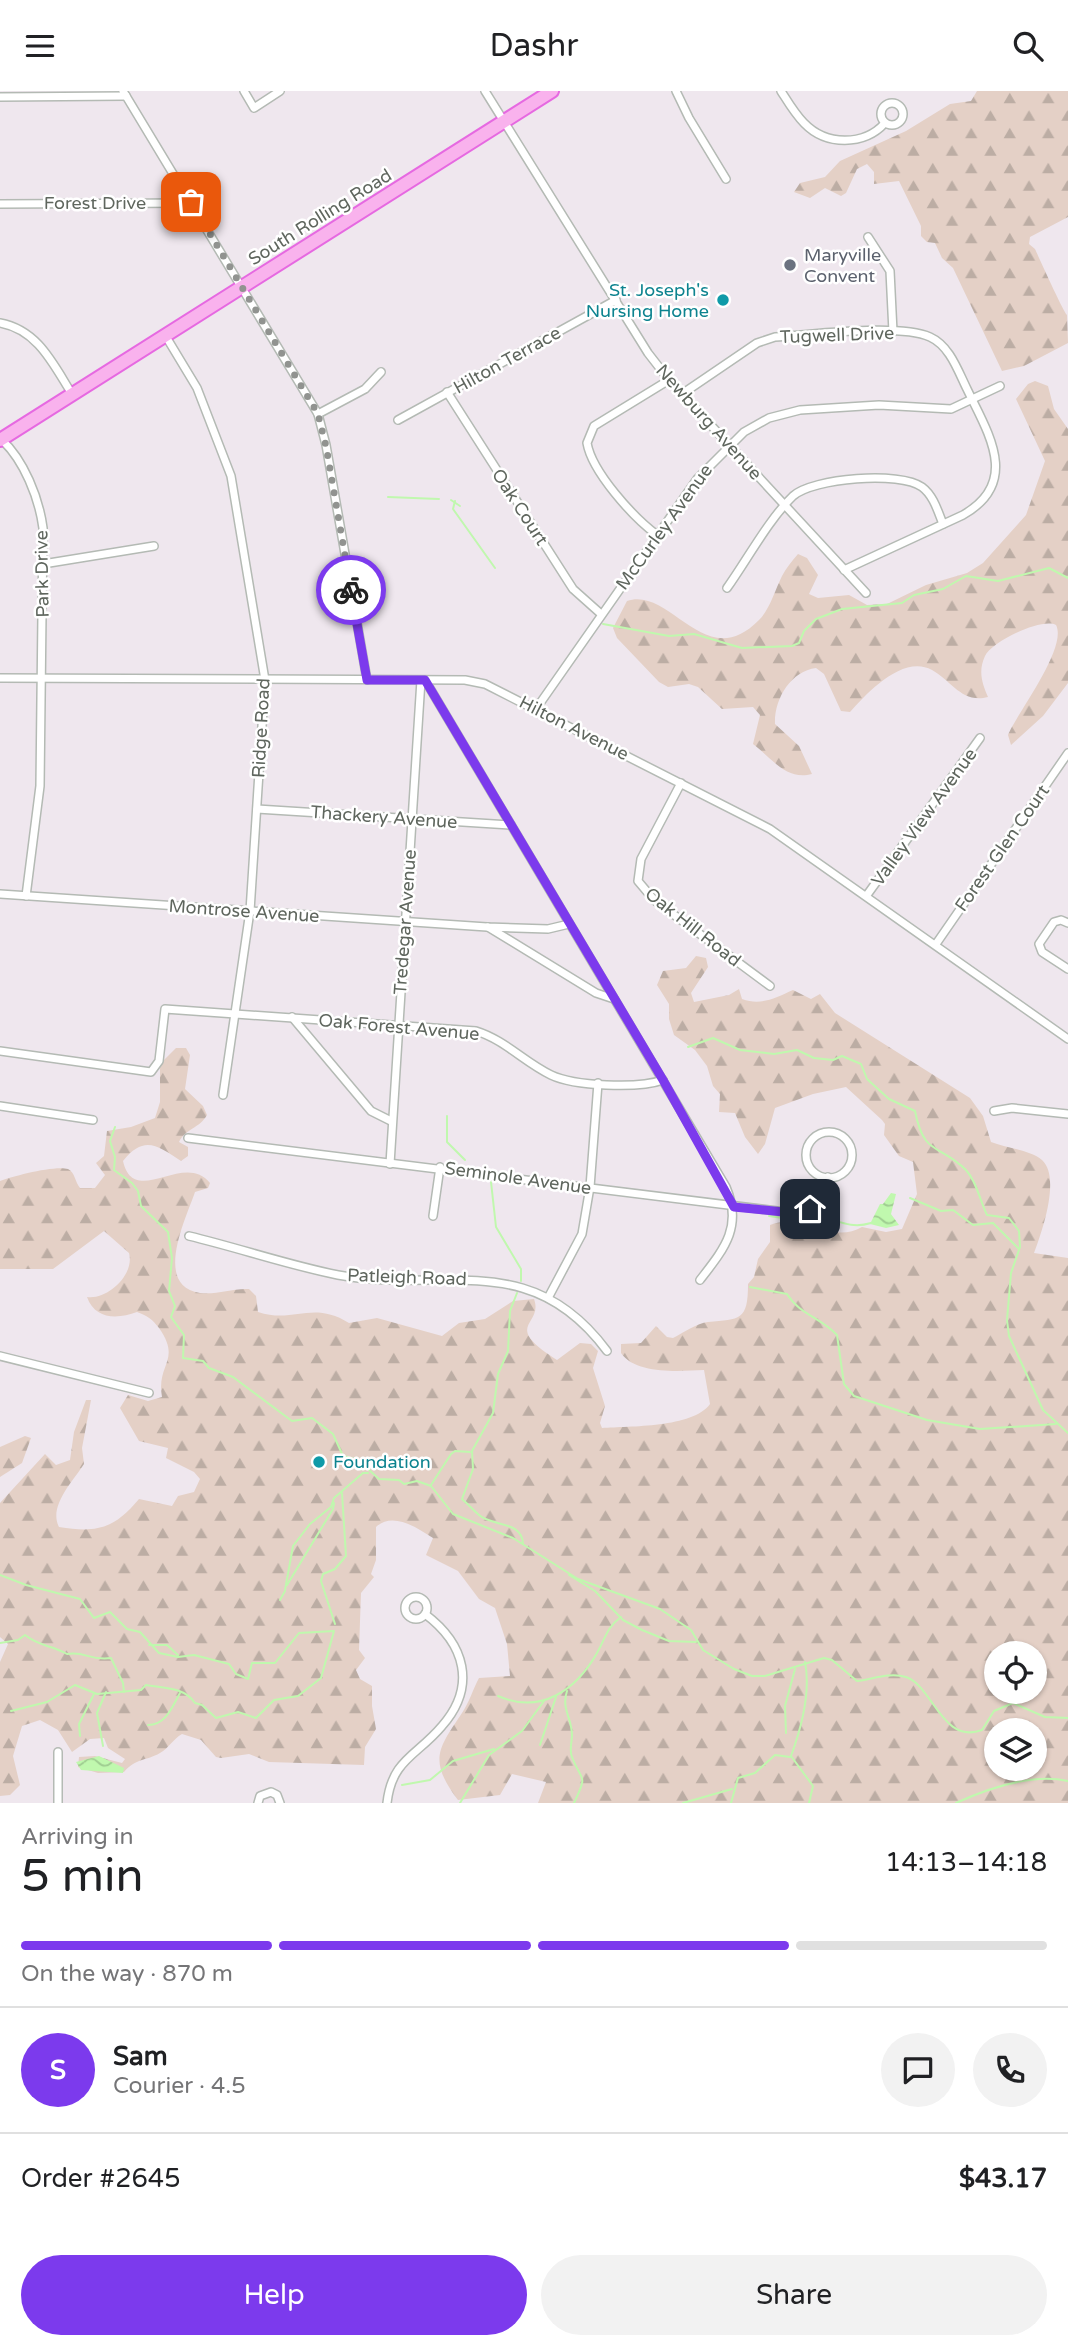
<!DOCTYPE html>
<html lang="en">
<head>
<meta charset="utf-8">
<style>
  body { margin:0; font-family:"Varela Round",sans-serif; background:#f2f2f2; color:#202124; height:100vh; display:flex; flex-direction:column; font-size:26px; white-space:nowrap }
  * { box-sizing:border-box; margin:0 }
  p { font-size:23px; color:#757577 }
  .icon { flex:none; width:38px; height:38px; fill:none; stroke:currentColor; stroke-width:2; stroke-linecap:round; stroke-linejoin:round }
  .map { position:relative; height:1712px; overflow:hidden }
  .details { display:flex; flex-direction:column; background:#fff; flex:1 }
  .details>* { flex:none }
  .buttons { position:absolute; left:984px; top:1550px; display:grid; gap:14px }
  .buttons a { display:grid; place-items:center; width:63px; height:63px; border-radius:50%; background:#fff; box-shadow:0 2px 5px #0004; font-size:35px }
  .pin { position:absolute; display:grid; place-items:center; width:60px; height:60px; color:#fff; margin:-30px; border-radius:14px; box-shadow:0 4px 10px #0006 }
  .courier { position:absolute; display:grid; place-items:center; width:70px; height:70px; margin:-35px; border:5px solid #7c3aed; border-radius:50%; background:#fff; color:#222; box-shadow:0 2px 9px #0007 }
  .headline em { font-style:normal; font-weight:600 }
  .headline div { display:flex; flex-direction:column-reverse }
  .headline { display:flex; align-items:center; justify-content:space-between; height:119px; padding:0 21px }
  h1 { font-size:46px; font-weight:600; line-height:52px }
  .bar { display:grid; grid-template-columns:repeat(4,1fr); gap:10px 7px; align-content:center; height:84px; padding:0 21px }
  .bar i { height:9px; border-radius:5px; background:#e0e0e0 }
  .bar .active { background:#7c3aed }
  .bar p { grid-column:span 4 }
  .line { display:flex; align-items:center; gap:18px; padding:0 21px; border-top:2px solid #e0e0e0 }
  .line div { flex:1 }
  .round { display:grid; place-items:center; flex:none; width:74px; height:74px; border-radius:37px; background:#f2f2f2 }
  .cta { display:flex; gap:14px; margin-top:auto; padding:14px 21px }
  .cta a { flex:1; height:80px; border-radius:42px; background:#7c3aed; color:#fff; font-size:28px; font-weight:600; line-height:80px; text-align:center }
  .cta a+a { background:#f2f2f2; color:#202124 }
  header { display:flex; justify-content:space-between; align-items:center; height:91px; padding:0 21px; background:#fff; font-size:32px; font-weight:600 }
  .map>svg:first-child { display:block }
  .forest { fill:url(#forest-firs); fill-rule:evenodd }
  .water { fill:url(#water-waves) }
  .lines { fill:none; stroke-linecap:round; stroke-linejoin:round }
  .stream { stroke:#c0f8ae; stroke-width:2 }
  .minor-casing { stroke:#b4bab4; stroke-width:10 }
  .primary-casing { stroke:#e669e1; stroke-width:16 }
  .minor { stroke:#fff; stroke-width:7 }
  .primary { stroke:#f9b2ed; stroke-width:12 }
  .done { stroke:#919390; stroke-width:7; stroke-dasharray:0 12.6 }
  .route { stroke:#7c3aed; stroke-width:9 }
  .worship-dot { fill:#6b7280; stroke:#fff; stroke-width:2.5 }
  .culture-dot { fill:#0f9aa8; stroke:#fff; stroke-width:2.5 }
  .labels { text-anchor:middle; stroke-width:5; stroke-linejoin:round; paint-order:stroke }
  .street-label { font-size:18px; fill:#5f665e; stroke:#fff }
  .worship-label { font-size:18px; fill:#5b616d; stroke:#fff; text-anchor:start }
  .culture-label { font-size:18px; fill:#0d838f; stroke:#fff; text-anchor:end }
</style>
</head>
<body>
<header><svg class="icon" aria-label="menu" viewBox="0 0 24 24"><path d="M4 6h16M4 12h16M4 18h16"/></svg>Dashr<svg class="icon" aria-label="search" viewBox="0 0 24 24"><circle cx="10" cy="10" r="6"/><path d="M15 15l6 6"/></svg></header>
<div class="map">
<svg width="1068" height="1712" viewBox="0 0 1068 1712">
  <defs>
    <pattern id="forest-firs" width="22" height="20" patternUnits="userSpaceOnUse" patternTransform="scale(1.75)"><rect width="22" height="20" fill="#e4d0c6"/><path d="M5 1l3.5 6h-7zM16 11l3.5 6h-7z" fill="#bcada4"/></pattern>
    <pattern id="water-waves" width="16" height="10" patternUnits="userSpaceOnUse" patternTransform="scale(1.75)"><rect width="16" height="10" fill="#c0f8ae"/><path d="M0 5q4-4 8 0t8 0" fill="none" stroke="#9fcd91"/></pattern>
  </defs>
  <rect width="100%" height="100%" fill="#efe7ee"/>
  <g class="forest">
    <path d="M 977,0 L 1068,0 L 1068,126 L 1030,146 L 1029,153 L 1035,158 C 1040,169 1063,220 1067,224 L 1068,252 L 1024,275 L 1002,280 L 953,177 L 942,167 L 935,152 L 927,151 L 921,145 L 921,135 L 899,90 L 874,93 L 874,81 L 867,73 L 857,78 L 846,102 L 841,105 L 825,97 L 810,107 L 794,101 L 800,92 L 825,86 L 840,70 L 906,40 L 950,13 L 971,10 Z"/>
    <path d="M 1035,290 L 1048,295 L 1054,318 L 1068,338 L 1068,592 L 1043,625 L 1011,654 L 1008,644 C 1016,624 1068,557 1056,534 C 1042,526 991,551 985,565 C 978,580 982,592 988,606 C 962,613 952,590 932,579 C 903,563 867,602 850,621 L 841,620 L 824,583 L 816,577 C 791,580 774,608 775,633 L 799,655 L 812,683 C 786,690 772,667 753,653 L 760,624 L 753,616 L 722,618 L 698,596 L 689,593 L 668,596 L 659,591 L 617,547 L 613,537 L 627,510 C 671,495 705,584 759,529 C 770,518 775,499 782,485 C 786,477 792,470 798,463 L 807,467 L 818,484 L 809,503 L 818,507 L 849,504 L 867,514 L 887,513 L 926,494 L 967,482 L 983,472 L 1026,424 L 1045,370 L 1016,308 L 1028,293 Z"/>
    <path d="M 696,865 L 706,867 L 708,876 L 691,902 L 694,911 L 729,904 L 739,898 L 742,908 C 761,915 775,907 793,899 L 811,908 L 820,903 L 835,922 L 970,1007 L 983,1025 L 991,1051 C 1006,1057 1030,1059 1042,1069 C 1061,1086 1042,1141 1034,1162 L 1068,1167 L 1068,1712 L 538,1712 L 546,1691 L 512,1683 L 500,1704 L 458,1709 C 428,1669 438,1658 462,1622 C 469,1612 473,1598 479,1587 L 510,1585 L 507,1553 L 495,1517 L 479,1508 L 458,1480 L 426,1464 L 433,1447 C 417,1437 393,1420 376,1436 L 376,1469 L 371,1483 L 374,1486 L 361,1502 L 359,1559 L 365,1567 L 356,1579 L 360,1588 L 372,1595 L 372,1615 L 376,1638 L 365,1656 L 364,1674 L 269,1671 L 249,1663 L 221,1667 L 216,1666 L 201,1649 L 182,1643 C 173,1648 169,1657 160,1662 C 146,1670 136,1667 124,1681 L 98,1682 L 78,1676 L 79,1666 L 95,1665 L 122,1672 L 125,1668 L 108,1657 L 104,1647 L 90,1648 L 72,1661 L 58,1639 L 40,1629 L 22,1635 L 13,1665 L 20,1694 L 10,1704 L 0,1705 L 0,1571 L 8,1553 L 0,1546 L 0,1412 L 45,1363 L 56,1374 L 70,1369 L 74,1341 L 86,1309 L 91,1309 L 82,1357 L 84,1373 C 74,1389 48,1415 59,1436 C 97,1442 114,1438 139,1408 L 172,1415 L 178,1405 L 194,1401 L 200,1388 L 194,1381 L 166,1367 L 168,1357 L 139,1350 L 120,1317 L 128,1304 L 148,1310 L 162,1306 C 156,1272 182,1270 159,1237 C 152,1228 148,1225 137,1221 C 118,1228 95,1229 87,1206 C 108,1209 135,1183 129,1162 L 104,1140 L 53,1178 L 0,1178 L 0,1090 C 13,1085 55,1074 68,1078 C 75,1081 75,1091 80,1097 L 95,1097 L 105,1084 L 96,1072 L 104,1065 L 107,1040 L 131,1036 L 155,1027 L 160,1011 L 160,973 L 176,957 L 186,957 L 190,964 L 185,998 L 203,1015 L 207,1024 C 200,1037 185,1038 179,1051 L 188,1056 L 188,1065 L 181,1070 C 157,1054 144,1044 123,1070 C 134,1118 184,1059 210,1092 L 208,1097 L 195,1101 C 187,1125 152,1195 200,1202 C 217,1204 232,1197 249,1198 L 256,1205 L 258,1221 C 294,1233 312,1209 349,1232 L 377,1227 L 442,1245 L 459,1232 L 485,1228 L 513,1210 L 534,1208 C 544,1235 500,1233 557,1269 L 580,1252 L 591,1253 L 598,1260 L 593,1277 L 605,1315 L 600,1332 L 602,1337 C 629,1335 693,1337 710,1313 L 704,1279 C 680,1280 636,1284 621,1262 L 621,1253 L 641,1252 L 656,1235 L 667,1246 L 673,1247 C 683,1242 697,1232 708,1231 C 740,1228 748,1230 748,1193 L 754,1186 L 758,1168 L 770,1151 L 770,1134 C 799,1121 832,1154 862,1136 L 886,1141 L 902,1138 L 917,1103 L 913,1071 L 899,1065 L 884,1044 L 885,1033 L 882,1029 L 846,996 L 813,1003 L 775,1017 L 765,1053 L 758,1063 L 745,1046 L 735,1022 L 719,1021 L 720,1003 L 713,995 L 707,975 L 695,959 L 674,944 L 669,928 L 669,913 L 657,894 L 663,880 L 686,877 ZM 996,1563 L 1034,1563 L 1034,1601 L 996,1601 ZM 996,1640 L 1034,1640 L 1034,1678 L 996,1678 Z"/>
    <polygon points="25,1345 31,1347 22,1372 0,1386 0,1356"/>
  </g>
  <g class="water">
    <polygon points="891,1102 896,1103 891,1123 899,1134 886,1137 870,1133 880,1113 883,1113"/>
    <polygon points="99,1665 124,1677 123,1682 81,1679 76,1671"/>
  </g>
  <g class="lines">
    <g class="stream">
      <polyline points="80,291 88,286"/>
      <polyline points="59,304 63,302"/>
      <polyline points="388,406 439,408"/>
      <polyline points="451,409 460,415"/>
      <polyline points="455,410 453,418 495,477"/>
      <polyline points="603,533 669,545 694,543 742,557 792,555 799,552 804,540 816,528 842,518 902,512 914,504 943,498 966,485 998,490 1049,477 1068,487"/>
      <path d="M 688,956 L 713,947 L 740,959 L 774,963 L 797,959 L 814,967 L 833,969 L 842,965 L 861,973 L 867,988 L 889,1008 L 915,1020 C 924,1066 939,1052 966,1079 C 977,1091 980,1110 987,1124 L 1009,1127 L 1019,1140 L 1020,1156 L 1011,1182 L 1007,1229 L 1009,1245 L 1043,1319 L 1068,1342"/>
      <polyline points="447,1025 447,1051 465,1069"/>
      <path d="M 115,1036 L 110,1050 L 115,1066 L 114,1079 L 132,1092 L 138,1100 L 141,1115 L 168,1141 L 172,1167 L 169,1200 L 175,1215 L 171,1226 L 184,1244 L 183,1267 L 203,1270 L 209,1277 L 233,1286 L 292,1330 L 312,1327 L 333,1343 L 343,1365 L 358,1369 L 379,1388 L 399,1389 L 404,1393 L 417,1390 L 431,1395 L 453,1423 L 513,1447 L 578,1488 L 660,1518 L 691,1539 L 703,1559 L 734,1578 L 752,1585 L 765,1585 L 824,1567 L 832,1569 L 857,1590 C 873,1588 890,1581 906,1586 C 933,1595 942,1654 982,1639 L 994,1620 L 1013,1612 L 1045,1626 L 1068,1627"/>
      <polyline points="491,1091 496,1136 521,1178 521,1190"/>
      <polyline points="910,1107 941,1120 953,1119 973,1134 993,1132 1019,1158"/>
      <path d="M 769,1125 C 787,1128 802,1129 820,1128 C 839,1127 848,1139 871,1132"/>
      <path d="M 750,1196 L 787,1203 C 800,1224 822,1227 837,1244 L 844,1293 L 854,1305 L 927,1329 L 980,1338 L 1056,1333"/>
      <path d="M 517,1202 L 510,1220 L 508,1260 L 498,1283 L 493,1322 L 472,1360 L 473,1378 L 462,1408 C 468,1413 473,1419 479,1424 C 492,1436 522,1429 523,1453"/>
      <polyline points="431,1394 451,1363 455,1360 470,1361"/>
      <path d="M 0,1484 L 26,1494 L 80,1508 L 94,1527 L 110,1521 L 127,1538 L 140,1541 L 159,1562 L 178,1566 L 194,1564 L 229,1573 L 236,1583 L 248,1588 L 252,1572 L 275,1572 L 299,1542 L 334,1540 L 321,1587 L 298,1605 L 274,1609 L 256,1627 L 238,1621 L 216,1627 L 202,1614 L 195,1612 C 184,1596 164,1597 146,1594 L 141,1599 L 97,1603 L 75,1594 L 47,1611 L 11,1620"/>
      <polyline points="569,1484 595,1500 623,1529 642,1539 669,1550 696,1551"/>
      <polyline points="287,1494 333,1418 334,1412"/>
      <polyline points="285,1499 293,1455 310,1433 331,1416 334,1407 363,1382 368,1382"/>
      <polyline points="280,1509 285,1500"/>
      <polyline points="335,1533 321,1490 323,1483 335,1478 346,1465 342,1402"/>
      <path d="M 0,1552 L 18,1549 L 25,1544 C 40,1556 52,1554 67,1563 C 86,1560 89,1570 111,1567 L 123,1592 L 124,1601"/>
      <polyline points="149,1554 167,1554 178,1564"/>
      <path d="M 805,1571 C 811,1601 802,1635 791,1665 L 813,1695 L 809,1712"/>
      <path d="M 567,1600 C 561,1618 572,1627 572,1644 C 572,1651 569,1659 572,1666 C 581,1691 589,1681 574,1712"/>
      <path d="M 498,1605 C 541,1624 576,1599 597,1562 C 605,1548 607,1536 621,1526"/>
      <path d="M 148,1634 C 166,1634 172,1616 180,1602"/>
      <polyline points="786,1642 785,1615 795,1578"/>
      <polyline points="80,1645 79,1633 94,1603"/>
      <polyline points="540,1654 556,1606"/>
      <polyline points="103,1655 97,1622 106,1601"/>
      <polyline points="402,1694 430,1689 453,1670 494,1658"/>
      <polyline points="460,1712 489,1664 522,1640 544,1610"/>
      <polyline points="683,1712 732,1698"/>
      <polyline points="731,1712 738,1687 755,1682 775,1664 790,1666"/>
      <path d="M 956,1712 C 989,1697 1032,1682 1068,1690"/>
    </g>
    <g class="minor-casing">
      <g id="minor">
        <polyline points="123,0 318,323 326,354 367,589"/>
        <polyline points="244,0 254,17 280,0"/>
        <polyline points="485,0 648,262 669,289 866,502"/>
        <polyline points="676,0 689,27 726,88"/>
        <path d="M 781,0 C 788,11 795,23 804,32 C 826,55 864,55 885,32"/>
        <polyline points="0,6 126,5"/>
        <circle cx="892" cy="23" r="11"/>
        <polyline points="0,113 191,112"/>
        <polyline points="868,146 890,180 893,241"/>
        <path d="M 0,232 C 38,239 53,273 72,303"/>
        <polyline points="165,244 197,297 231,385 265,589 250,820 223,1004"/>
        <polyline points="447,301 573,498 601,523"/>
        <path d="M 682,303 L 757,252 L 775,246 C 812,244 898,232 930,246 C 950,255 958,280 967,298 C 988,342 1021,391 963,424 L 844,479"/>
        <polyline points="318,323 365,298 381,281"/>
        <polyline points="398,329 616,209"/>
        <path d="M 1,348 C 24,369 39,407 43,437 L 40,695 L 26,805"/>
        <path d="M 657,444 C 633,426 592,381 587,352 L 594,335 L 669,289"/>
        <polyline points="43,473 154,455"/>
        <path d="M 727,497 C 747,469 769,428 793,405 C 813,387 900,380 922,396 C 934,405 938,421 943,433"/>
        <polyline points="0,587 465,589 485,593 770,738 1068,948"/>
        <path d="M 425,589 L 726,1096 C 743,1136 724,1158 700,1189"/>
        <polyline points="536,618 697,388 744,341 769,327 800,319 879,314 951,318 1000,295"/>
        <polyline points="681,692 641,768 638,790 654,809 770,895"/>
        <polyline points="257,718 511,734"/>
        <polyline points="0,803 487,836 548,838 569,833"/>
        <polyline points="867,804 980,647"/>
        <polyline points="1068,832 1061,829 1054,831 1039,853 1042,861 1068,878"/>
        <polyline points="488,836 596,902 614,908"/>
        <polyline points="936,853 1068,662"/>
        <polyline points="292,926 371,1020 391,1030"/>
        <path d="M 0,960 L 151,981 L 159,970 L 165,918 L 476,940 C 505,949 524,971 551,984 C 574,995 638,998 663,989"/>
        <polyline points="0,1015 93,1029"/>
        <polyline points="994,1020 1012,1017 1068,1023"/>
        <circle cx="829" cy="1064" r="23"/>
        <polyline points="188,1047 793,1122 814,1115 828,1086"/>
        <polyline points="390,1073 421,589"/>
        <polyline points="433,1125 440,1076"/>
        <path d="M 189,1145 C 239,1157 288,1174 338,1184 C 443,1203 530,1156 607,1260"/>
        <polyline points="548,1207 582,1143 590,1096 598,992"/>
        <polyline points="0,1265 149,1302"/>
        <circle cx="416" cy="1517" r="11"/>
        <polyline points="58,1712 58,1661"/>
        <polyline points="258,1712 260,1705 271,1701 277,1704 280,1712"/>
        <path d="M 387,1712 C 392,1668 417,1665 442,1635 C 477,1595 465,1553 425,1523"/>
      </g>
    </g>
    <g class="primary-casing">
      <polyline id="primary" points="0,349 552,0"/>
    </g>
    <use href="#minor" class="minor"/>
    <use href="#primary" class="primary"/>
  </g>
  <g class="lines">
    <polyline class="done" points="191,111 318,323 326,355 351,499"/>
    <polyline class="route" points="351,499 367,589 425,589 663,989 734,1116 793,1122 810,1118"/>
  </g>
  <circle class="worship-dot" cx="790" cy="174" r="7"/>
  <g class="culture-dot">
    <circle cx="723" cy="209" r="7"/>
    <circle cx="319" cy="1371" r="7"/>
  </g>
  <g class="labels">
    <g class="street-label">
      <text x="95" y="118">Forest Drive</text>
      <text transform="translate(320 126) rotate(-32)" y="6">South Rolling Road</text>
      <text transform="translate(837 244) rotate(-2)" y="6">Tugwell Drive</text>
      <text transform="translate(507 269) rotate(-29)" y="6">Hilton Terrace</text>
      <text transform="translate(709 331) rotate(48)" y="6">Newburg Avenue</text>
      <text transform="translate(520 416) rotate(57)" y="6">Oak Court</text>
      <text transform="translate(664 436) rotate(-54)" y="6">McCurley Avenue</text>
      <text transform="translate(42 483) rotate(-91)" y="6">Park Drive</text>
      <text transform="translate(261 637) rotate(-87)" y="6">Ridge Road</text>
      <text transform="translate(574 637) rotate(27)" y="6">Hilton Avenue</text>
      <text transform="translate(384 726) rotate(4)" y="6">Thackery Avenue</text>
      <text transform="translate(924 726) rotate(-54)" y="6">Valley View Avenue</text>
      <text transform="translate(1002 757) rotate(-55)" y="6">Forest Glen Court</text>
      <text transform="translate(244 820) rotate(4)" y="6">Montrose Avenue</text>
      <text transform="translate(405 831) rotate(-86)" y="6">Tredegar Avenue</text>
      <text transform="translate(693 836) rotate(38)" y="6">Oak Hill Road</text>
      <text transform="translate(399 936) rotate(5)" y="6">Oak Forest Avenue</text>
      <text transform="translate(518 1087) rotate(8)" y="6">Seminole Avenue</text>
      <text transform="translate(407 1186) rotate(2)" y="6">Patleigh Road</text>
    </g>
    <g class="worship-label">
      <text x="804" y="170">Maryville<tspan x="804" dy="21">Convent</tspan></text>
    </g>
    <g class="culture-label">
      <text x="709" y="205">St. Joseph's<tspan x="709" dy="21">Nursing Home</tspan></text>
      <text x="333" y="1377" text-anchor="start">Foundation</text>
    </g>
  </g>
</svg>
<div class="buttons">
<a><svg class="icon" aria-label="locate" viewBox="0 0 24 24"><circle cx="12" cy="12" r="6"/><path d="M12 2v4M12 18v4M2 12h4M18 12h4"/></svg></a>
<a><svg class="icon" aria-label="layers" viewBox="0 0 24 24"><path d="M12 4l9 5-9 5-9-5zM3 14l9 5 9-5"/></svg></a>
</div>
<div class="pin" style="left:191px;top:111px;background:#ea580c"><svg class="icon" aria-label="bag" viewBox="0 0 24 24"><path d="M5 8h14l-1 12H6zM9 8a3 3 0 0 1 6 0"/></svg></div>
<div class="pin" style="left:810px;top:1118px;background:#1f2937"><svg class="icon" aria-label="home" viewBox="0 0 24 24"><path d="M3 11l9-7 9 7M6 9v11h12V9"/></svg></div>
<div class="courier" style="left:351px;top:499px"><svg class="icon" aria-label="bike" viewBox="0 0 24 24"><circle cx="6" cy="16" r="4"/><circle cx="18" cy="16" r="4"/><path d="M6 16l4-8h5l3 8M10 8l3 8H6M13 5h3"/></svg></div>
</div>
<section class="details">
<div class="headline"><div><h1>5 min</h1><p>Arriving in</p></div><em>14:13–14:18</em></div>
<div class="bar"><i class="active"></i><i class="active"></i><i class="active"></i><i></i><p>On the way · 870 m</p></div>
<div class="line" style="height:126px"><b class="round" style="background:#7c3aed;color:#fff">S</b><div><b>Sam</b><p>Courier · 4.5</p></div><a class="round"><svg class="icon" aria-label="chat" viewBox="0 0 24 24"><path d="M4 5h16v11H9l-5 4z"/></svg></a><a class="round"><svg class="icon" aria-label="phone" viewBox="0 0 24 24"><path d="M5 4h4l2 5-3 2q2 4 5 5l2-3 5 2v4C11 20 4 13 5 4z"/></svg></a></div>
<div class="line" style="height:91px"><div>Order #2645</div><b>$43.17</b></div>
<div class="cta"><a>Help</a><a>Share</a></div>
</section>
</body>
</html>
